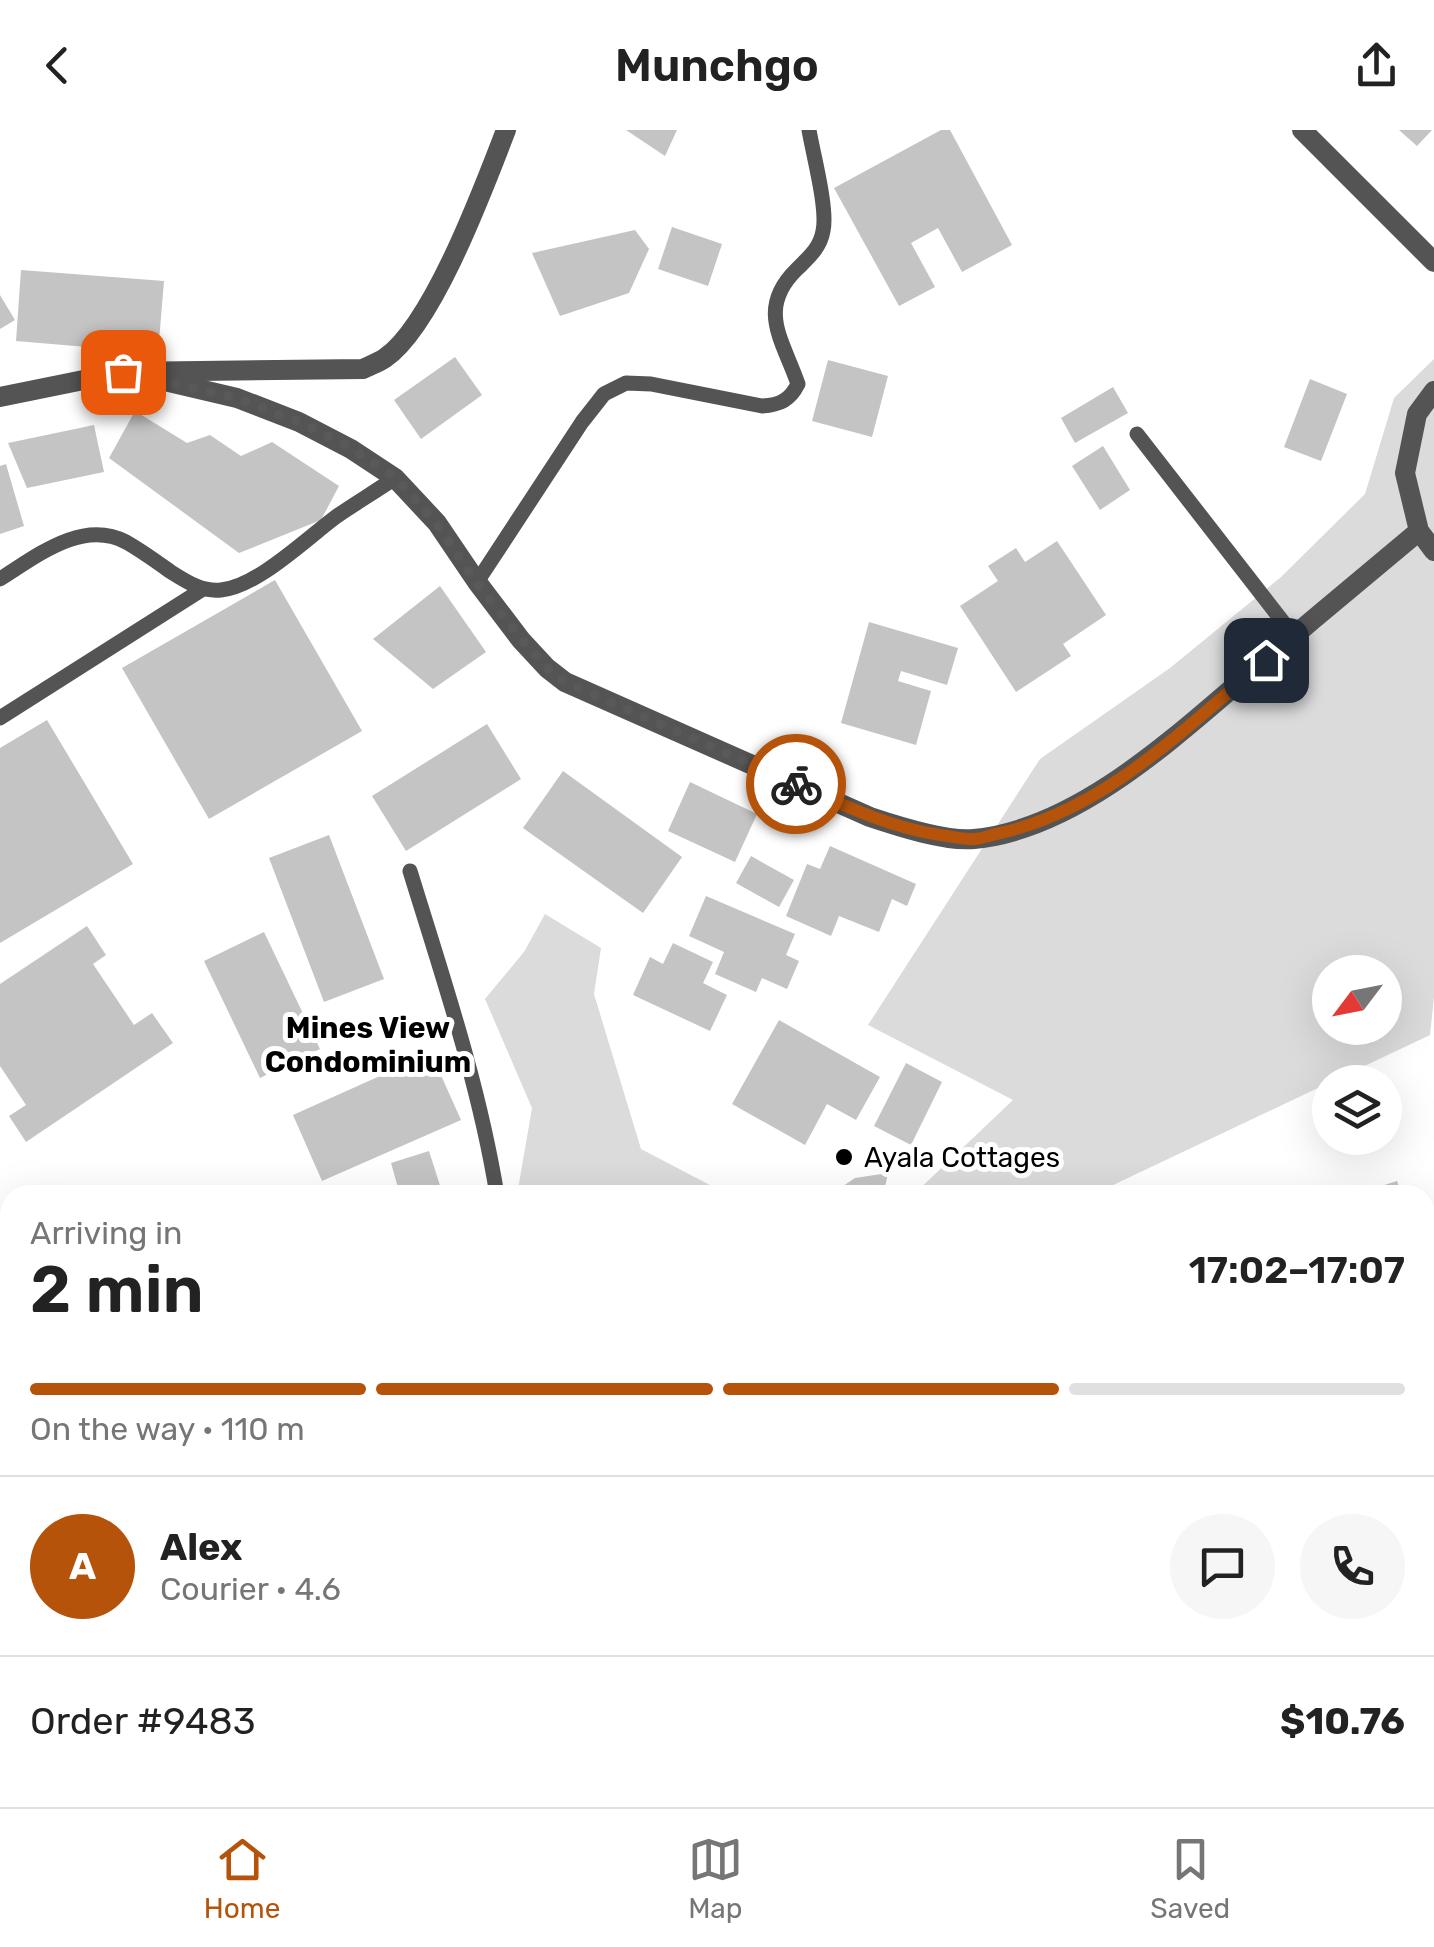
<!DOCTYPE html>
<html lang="en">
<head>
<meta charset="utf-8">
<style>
  body { margin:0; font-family:Rubik,sans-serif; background:#f6f6f6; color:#222; height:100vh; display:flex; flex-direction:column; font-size:38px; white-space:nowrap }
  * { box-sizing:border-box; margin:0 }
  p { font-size:32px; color:#767676 }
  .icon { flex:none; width:55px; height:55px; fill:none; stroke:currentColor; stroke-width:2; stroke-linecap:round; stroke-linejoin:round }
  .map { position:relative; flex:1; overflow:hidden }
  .side { position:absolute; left:0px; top:1055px; width:1435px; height:622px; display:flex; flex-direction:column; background:#fff; border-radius:30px 30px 0 0; box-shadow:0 10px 40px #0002 }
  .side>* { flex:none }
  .needle { width:65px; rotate:238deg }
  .fabs { position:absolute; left:1312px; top:825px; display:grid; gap:20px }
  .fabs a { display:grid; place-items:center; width:90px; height:90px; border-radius:50%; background:#fff; box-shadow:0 10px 40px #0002; font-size:50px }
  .pin { position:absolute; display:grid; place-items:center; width:85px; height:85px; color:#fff; margin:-42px; border-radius:20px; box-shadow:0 5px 15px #0006 }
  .courier { position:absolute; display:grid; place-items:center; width:100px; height:100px; margin:-50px; border:8px solid #b45309; border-radius:50%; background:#fff; color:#222; box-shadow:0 2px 12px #0007 }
  .headline em { font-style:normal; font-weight:600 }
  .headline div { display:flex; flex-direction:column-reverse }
  .headline { display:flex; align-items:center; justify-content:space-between; height:170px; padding:0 30px }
  h1 { font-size:65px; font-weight:600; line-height:75px }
  .bar { display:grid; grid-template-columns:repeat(4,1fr); gap:15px 10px; align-content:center; height:120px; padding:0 30px }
  .bar i { height:12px; border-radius:8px; background:#e0e0e0 }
  .bar .current { background:#b45309 }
  .bar p { grid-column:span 4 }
  .line { display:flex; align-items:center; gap:25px; padding:0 30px; border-top:2px solid #e0e0e0 }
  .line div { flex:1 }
  .round { display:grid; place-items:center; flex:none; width:105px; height:105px; border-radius:52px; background:#f6f6f6 }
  header { display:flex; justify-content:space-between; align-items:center; height:130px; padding:0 30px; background:#fff; font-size:45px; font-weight:600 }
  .dock { display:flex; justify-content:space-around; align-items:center; height:140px; border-top:2px solid #e0e0e0; background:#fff; font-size:28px; color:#767676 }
  .dock a { display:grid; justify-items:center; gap:5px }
  .dock .current { color:#b45309 }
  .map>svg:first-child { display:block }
  .green { fill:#dbdbdb; fill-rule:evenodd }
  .building { fill:#c4c4c4 }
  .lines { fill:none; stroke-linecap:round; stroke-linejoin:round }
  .service { stroke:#545454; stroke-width:15 }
  .minor { stroke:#545454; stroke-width:20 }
  .tertiary { stroke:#545454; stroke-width:20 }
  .done { stroke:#595959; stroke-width:10; stroke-dasharray:0 18 }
  .route { stroke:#b45309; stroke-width:12 }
  .poi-dot { fill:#000; stroke:#fff; stroke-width:4 }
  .labels { text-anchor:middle; stroke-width:10; stroke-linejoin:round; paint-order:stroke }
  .poi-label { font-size:28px; fill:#000; stroke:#fff; text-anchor:start }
  .neighbourhood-label { font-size:30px; font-weight:bold; fill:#000; stroke:#fff }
</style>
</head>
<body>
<header><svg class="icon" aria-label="back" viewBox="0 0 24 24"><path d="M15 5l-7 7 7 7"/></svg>Munchgo<svg class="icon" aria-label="share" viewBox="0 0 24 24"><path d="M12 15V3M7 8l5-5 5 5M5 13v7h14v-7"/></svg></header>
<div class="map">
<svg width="1434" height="1677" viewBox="0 0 1434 1677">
  <rect width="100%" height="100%" fill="#fff"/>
  <g class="green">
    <path d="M 1434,229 L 1434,867 L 1430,905 L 1092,1065 L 913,1065 L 1013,970 L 868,895 L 1040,629 L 1170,538 L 1281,447 L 1365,364 L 1394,268 ZM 1330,842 L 1385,842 L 1385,898 L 1330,898 Z"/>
    <polygon points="545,784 601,818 594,864 641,1019 729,1065 517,1065 532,978 485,869 524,822"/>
    <polygon points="1429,1614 1434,1617 1434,1677 1384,1677 1390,1668 1425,1668 1425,1619"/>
  </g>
  <g class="building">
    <polygon points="626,0 677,0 665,26"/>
    <polygon points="941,0 950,0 1012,115 962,142 938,98 911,113 935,157 899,176 834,58"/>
    <polygon points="1399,0 1432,0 1417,16"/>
    <polygon points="672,97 722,114 708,156 658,139"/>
    <polygon points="635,100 649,119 629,163 560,186 532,123"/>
    <polygon points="21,140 164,151 158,223 16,211"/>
    <polygon points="0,165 15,190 0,199"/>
    <polygon points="455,227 482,265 421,309 394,270"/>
    <polygon points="828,230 888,246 872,307 812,291"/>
    <polygon points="1310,249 1347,264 1321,331 1284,317"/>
    <polygon points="1113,257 1128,283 1075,313 1061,288"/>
    <polygon points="135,281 187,313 210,305 241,326 272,312 339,356 321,390 239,423 109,328"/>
    <polygon points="94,295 104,342 27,358 8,313"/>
    <polygon points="1103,316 1130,360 1100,380 1072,336"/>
    <polygon points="6,334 24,396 0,404 0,336"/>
    <polygon points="1057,411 1106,485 1063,514 1071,526 1016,562 960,476 998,451 988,436 1016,418 1025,432"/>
    <polygon points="275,450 362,601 209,689 122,538"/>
    <polygon points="440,456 486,522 433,559 373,509"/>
    <polygon points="869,492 958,518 947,555 901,541 898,551 931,561 916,615 841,593"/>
    <polygon points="47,590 133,734 0,813 0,618"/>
    <polygon points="487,594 521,649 406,721 372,666"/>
    <polygon points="563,641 682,727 643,783 523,698"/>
    <polygon points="690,652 757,684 735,732 668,701"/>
    <polygon points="329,705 384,849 324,872 269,728"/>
    <polygon points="830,716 916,754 907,776 892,769 879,802 839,786 831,806 786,786 807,734 820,739"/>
    <polygon points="751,726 794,750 779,777 736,753"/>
    <polygon points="706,766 795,804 786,825 799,831 787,859 762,848 756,862 715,844 724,822 689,806"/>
    <polygon points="87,796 106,825 93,834 134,895 152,883 173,913 26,1012 9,986 26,975 0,936 0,854"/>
    <polygon points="264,802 320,919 260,948 204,831"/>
    <polygon points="673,813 713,832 703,853 727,865 710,901 633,865 650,827 663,834"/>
    <polygon points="779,890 880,947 856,990 827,974 805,1015 732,974"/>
    <polygon points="431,923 461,990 322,1051 293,985"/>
    <polygon points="906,933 942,952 911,1015 874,996"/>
    <polygon points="429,1021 443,1065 400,1065 391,1033"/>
    <polygon points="888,1043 884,1062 880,1065 830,1065 855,1048"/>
    <polygon points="1397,1051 1402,1065 1356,1065 1356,1064"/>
    <polygon points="1425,1462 1434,1466 1434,1473 1425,1494"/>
    <polygon points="1434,1485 1434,1517 1425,1513 1425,1504"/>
    <polygon points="1434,1527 1434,1565 1425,1554 1425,1535"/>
    <polygon points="475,1668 503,1668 495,1677 486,1677"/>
    <polygon points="516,1668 548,1668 556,1669 555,1677 515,1677"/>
    <polygon points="590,1668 608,1668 634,1677 587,1677"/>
    <polygon points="668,1668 712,1668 709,1677 666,1677"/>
    <polygon points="792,1668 834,1668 832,1677 817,1677 791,1672"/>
  </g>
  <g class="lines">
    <g class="service">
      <polyline points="1137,304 1294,506"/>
      <path d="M 0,449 C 37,426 82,389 126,412 C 142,421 157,432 171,442 C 187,452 202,462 221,460 C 257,457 307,408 337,386 C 356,373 376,361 395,348"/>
      <path d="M 477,452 L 582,292 L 604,264 L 626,253 L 651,254 L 762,276 C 780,275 790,270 798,254 C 783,210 756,179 797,139 C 809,127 820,118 823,101 C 828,79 813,24 809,0"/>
      <polyline points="0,588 203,459"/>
      <path d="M 410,741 C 443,848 479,954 497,1065"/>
    </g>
    <g class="minor">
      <polyline points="1302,0 1434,132"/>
      <path d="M 139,245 L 237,268 L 299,292 L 351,319 L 395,348 L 437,393 L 477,452 L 521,510 L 547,538 L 565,552 L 870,687 C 897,696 946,712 974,709 C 1079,699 1179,603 1256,538 C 1310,492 1365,446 1419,401"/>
      <polyline points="1434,261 1417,284 1405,343 1419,401 1434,421"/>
      <polyline points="1425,1353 1434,1354"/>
      <polyline points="1425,1592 1434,1586"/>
      <polyline points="844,1677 845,1668"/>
      <polyline points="1294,1677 1308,1668"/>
    </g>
    <g class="tertiary">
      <path d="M 0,267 L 123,242 L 363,239 C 370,235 378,233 385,228 C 433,195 484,57 506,0"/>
      <polyline points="1425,1443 1434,1447"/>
      <polyline points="0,1566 10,1546"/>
    </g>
  </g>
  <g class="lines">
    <polyline class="done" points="123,242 236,268 299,292 351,318 396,348 436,393 476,452 522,510 547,538 565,552 796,654"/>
    <path class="route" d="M 796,654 C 843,675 888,697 940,705 C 949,706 960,709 970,709 C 979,710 990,705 1000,703 C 1105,680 1186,597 1266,530"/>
  </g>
  <circle class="poi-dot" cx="844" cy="1027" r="10"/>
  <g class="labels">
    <g class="poi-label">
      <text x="864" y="1037">Ayala Cottages</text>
    </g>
    <g class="neighbourhood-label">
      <text x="368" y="908">Mines View<tspan x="368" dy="34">Condominium</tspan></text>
    </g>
  </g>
</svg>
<div class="fabs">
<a><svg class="needle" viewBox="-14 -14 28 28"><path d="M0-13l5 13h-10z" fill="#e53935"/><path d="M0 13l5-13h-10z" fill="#767676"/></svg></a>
<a><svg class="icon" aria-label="layers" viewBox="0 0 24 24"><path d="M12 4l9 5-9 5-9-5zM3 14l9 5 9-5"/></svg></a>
</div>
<div class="pin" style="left:123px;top:242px;background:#ea580c"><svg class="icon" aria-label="bag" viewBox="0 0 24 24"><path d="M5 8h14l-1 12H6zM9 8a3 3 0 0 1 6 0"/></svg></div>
<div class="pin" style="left:1266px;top:530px;background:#1f2937"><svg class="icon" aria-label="home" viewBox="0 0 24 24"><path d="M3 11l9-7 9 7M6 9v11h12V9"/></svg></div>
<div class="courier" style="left:796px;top:654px"><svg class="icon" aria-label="bike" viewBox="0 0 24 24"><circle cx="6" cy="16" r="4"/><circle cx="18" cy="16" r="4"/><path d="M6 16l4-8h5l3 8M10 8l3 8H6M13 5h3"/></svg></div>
<section class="side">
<div class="headline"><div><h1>2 min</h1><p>Arriving in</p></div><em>17:02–17:07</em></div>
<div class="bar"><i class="current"></i><i class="current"></i><i class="current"></i><i></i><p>On the way · 110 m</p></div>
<div class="line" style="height:180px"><b class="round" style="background:#b45309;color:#fff">A</b><div><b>Alex</b><p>Courier · 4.6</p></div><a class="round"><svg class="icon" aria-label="chat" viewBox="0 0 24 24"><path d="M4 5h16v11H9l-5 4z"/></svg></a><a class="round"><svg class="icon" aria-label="phone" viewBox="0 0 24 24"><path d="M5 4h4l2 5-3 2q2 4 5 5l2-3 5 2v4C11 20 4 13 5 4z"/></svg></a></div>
<div class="line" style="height:130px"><div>Order #9483</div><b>$10.76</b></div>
</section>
</div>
<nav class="dock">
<a class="current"><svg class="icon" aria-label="home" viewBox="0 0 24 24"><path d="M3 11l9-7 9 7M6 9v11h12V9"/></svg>Home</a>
<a><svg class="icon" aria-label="map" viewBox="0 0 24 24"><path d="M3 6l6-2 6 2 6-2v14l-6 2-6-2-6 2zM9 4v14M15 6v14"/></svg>Map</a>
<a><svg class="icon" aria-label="saved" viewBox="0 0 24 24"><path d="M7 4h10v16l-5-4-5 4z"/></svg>Saved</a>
</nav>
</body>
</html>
